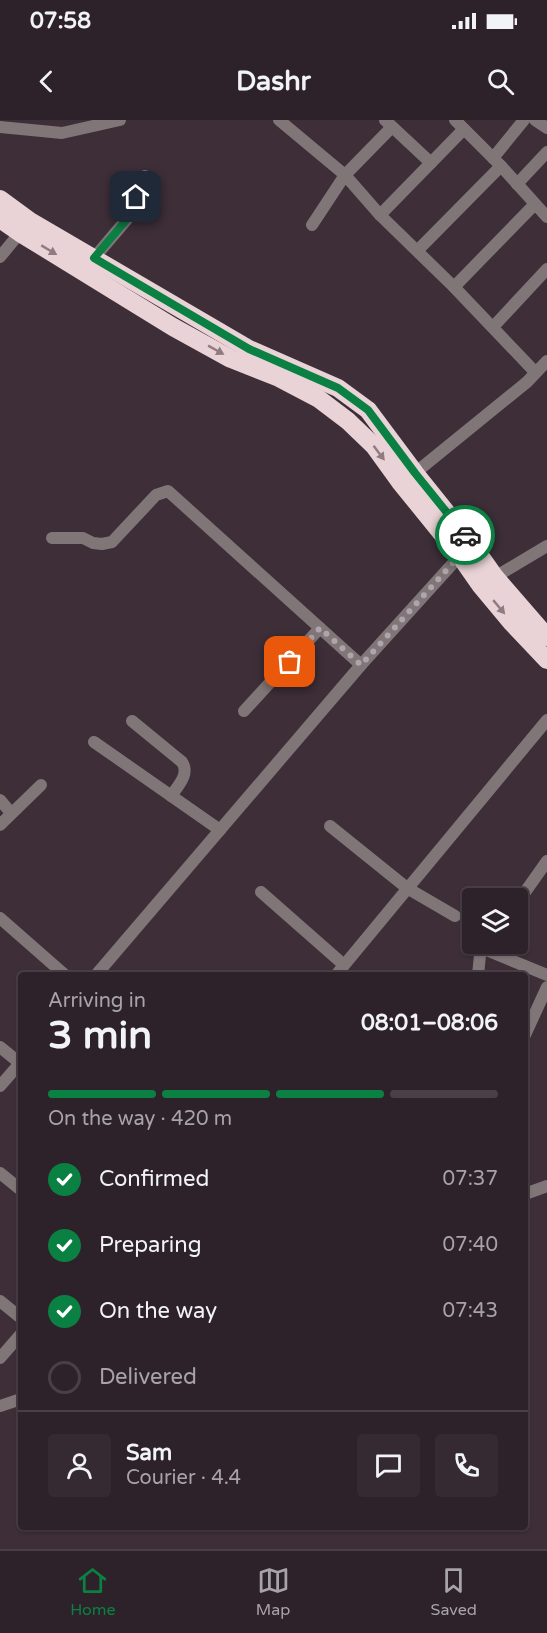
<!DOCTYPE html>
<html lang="en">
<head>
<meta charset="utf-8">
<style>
  body { margin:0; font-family:"Varela Round",sans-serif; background:#362a32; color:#f1f3f6; height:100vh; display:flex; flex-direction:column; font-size:22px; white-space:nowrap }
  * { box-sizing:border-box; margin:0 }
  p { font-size:20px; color:#a7a4a8 }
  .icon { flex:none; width:33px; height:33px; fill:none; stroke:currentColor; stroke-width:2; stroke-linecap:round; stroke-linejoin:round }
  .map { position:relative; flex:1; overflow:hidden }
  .panel { position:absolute; left:18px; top:852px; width:510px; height:558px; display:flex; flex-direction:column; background:#2e222a; border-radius:6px; box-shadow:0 2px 4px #0004,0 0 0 2px #493f47 }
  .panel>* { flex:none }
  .controls { position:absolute; left:462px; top:768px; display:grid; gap:12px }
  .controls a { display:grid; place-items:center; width:66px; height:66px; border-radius:6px; background:#2e222a; box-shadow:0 2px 4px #0004,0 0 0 2px #493f47; font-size:30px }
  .pin { position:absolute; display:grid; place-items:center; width:51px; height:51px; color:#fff; margin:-26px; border-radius:12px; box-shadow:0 3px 9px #0006 }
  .courier { position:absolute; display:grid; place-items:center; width:60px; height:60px; margin:-30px; border:4px solid #0b8043; border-radius:50%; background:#fff; color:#222; box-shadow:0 2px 8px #0007 }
  .summary em { font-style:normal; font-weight:800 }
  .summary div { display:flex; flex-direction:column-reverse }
  .summary { display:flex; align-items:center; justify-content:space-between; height:102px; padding:0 30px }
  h1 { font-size:39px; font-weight:800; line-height:45px }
  .bar { display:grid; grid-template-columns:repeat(4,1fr); gap:9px 6px; align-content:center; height:72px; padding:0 30px }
  .bar i { height:8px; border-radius:4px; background:#493f47 }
  .bar .active { background:#0b8043 }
  .bar p { grid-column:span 4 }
  .line { display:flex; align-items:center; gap:15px; padding:0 30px; border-top:2px solid #493f47 }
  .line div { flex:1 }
  .round { display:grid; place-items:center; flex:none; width:63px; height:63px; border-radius:6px; background:#362a32 }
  ol { padding:0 30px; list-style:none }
  li { display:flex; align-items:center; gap:18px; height:66px }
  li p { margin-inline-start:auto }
  li .icon { padding:6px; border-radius:50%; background:#0b8043; color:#fff; stroke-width:4 }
  li:last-child { color:#a7a4a8 }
  li i { width:33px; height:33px; border:3px solid #493f47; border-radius:50% }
  .status { display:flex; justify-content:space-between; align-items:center; height:42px; padding:0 30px; background:#2e222a; direction:ltr }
  .status svg { height:16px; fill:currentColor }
  header { display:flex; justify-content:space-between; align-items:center; height:78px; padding:0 30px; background:#2e222a; font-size:27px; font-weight:800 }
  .tab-bar { display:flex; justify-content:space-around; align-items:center; height:84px; border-top:2px solid #493f47; background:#2e222a; font-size:16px; color:#a7a4a8 }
  .tab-bar a { display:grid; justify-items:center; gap:3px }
  .tab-bar .active { color:#0b8043 }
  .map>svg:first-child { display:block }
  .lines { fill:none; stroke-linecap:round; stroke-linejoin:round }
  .minor { stroke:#807678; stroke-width:12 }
  .highway { stroke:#ead3d6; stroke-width:18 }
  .oneway { fill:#8e7c82 }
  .done { stroke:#afa4ab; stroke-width:6; stroke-dasharray:0 10.8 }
  .route { stroke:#0b8043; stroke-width:8 }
</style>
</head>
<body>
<div class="status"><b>07:58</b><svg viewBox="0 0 49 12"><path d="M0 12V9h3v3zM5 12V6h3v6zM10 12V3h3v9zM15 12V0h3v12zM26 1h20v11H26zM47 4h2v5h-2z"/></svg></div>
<header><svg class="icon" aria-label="back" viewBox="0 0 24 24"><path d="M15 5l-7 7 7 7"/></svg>Dashr<svg class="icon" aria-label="search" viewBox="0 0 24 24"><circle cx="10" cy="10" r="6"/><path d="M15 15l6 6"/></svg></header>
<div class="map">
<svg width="547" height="1429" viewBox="0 0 547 1429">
  <rect width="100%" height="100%" fill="#3d2e38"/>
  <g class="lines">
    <g class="minor">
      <polyline points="279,0 345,55 380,95 454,167 535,252"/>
      <polyline points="385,0 431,43"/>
      <polyline points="455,0 501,46 547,97"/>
      <polyline points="535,0 547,8"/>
      <polyline points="0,7 62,13 120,0"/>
      <polyline points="493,38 524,0"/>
      <polyline points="517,64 547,32"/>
      <polyline points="380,95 464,9"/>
      <polyline points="312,105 345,55 392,7"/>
      <polyline points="418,130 501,46"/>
      <polyline points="0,137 23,109"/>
      <polyline points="94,138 128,98 145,56"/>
      <polyline points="454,167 534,85"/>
      <polyline points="493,207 547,149"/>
      <polyline points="415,353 527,262 547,241"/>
      <polyline points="52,418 83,418 93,423 102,424 112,422 156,375 168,371 361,545"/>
      <polyline points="495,457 547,426"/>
      <polyline points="244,591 320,508"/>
      <path d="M 132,601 L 182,642 C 190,654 178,666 171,676"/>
      <polyline points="94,622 220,710"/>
      <polyline points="0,680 11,693"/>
      <polyline points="0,705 41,665"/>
      <polyline points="330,706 407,768 455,796"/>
      <polyline points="261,772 344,845"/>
      <polyline points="518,782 547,741"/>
      <polyline points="0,798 65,855"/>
      <polyline points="484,829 547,855"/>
      <polyline points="96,855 361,545 465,430"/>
      <polyline points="336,855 547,600"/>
      <polyline points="478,855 480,835 487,824"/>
      <polyline points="525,915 547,867"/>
      <polyline points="0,927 21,944"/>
      <polyline points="0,966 21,942"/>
      <polyline points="0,1053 21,1070"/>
      <polyline points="525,1074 547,1066"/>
      <polyline points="0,1181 21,1198"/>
      <polyline points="0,1238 21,1214"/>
      <polyline points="0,1286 21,1279"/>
    </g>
    <g class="highway">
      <polyline points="0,79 30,101 184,191 249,229 338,268 368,290 415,353 471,423 495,457 547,517"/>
      <polyline points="0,99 20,113 173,207 231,239 279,258 319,279 348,301 374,326 400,362 460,436 481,466 511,502 547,540"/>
    </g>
  </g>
  <defs><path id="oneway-solid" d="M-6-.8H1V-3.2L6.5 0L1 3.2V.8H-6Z" transform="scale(1.5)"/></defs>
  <g class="oneway">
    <use href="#oneway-solid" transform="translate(49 130) rotate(31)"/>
    <use href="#oneway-solid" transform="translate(216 230) rotate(29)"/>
    <use href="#oneway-solid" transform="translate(379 333) rotate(53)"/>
    <use href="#oneway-solid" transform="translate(499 487) rotate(50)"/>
  </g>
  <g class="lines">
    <polyline class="done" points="290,542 320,508 361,545 471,423 465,415"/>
    <polyline class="route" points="136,77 128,98 94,138 249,229 338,268 368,290 415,353 465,415"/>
  </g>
</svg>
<div class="controls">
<a><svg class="icon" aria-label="layers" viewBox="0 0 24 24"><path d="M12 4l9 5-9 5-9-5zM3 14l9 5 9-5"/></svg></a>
</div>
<div class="pin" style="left:290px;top:542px;background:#ea580c"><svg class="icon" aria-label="bag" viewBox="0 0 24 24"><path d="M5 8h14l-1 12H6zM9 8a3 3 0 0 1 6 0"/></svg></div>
<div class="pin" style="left:136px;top:77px;background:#1f2937"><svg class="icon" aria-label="home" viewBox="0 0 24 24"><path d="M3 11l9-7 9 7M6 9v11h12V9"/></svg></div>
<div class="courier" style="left:465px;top:415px"><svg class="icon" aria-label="car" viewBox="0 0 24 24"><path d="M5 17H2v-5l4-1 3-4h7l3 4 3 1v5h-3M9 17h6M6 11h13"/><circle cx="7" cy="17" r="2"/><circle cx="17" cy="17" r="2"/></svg></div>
<section class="panel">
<div class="summary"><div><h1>3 min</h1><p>Arriving in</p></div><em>08:01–08:06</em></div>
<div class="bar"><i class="active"></i><i class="active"></i><i class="active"></i><i></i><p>On the way · 420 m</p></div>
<ol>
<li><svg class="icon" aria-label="check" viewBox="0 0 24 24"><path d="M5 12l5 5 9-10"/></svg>Confirmed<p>07:37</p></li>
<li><svg class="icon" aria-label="check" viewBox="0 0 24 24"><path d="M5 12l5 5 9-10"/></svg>Preparing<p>07:40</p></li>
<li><svg class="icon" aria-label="check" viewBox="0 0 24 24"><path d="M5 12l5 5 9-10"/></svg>On the way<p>07:43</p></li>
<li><i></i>Delivered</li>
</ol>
<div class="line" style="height:108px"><a class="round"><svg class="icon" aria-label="person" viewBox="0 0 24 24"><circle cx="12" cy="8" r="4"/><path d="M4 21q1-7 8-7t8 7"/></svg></a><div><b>Sam</b><p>Courier · 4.4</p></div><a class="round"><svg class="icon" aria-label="chat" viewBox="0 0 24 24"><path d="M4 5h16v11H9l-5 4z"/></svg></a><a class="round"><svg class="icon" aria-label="phone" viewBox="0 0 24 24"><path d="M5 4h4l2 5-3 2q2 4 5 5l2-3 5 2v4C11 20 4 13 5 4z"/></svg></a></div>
</section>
</div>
<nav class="tab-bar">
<a class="active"><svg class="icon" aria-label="home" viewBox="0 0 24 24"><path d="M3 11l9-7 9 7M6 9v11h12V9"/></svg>Home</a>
<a><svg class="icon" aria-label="map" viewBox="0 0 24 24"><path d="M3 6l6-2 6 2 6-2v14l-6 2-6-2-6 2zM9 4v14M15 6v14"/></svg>Map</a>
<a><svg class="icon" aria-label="saved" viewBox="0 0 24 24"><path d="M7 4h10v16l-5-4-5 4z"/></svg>Saved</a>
</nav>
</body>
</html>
